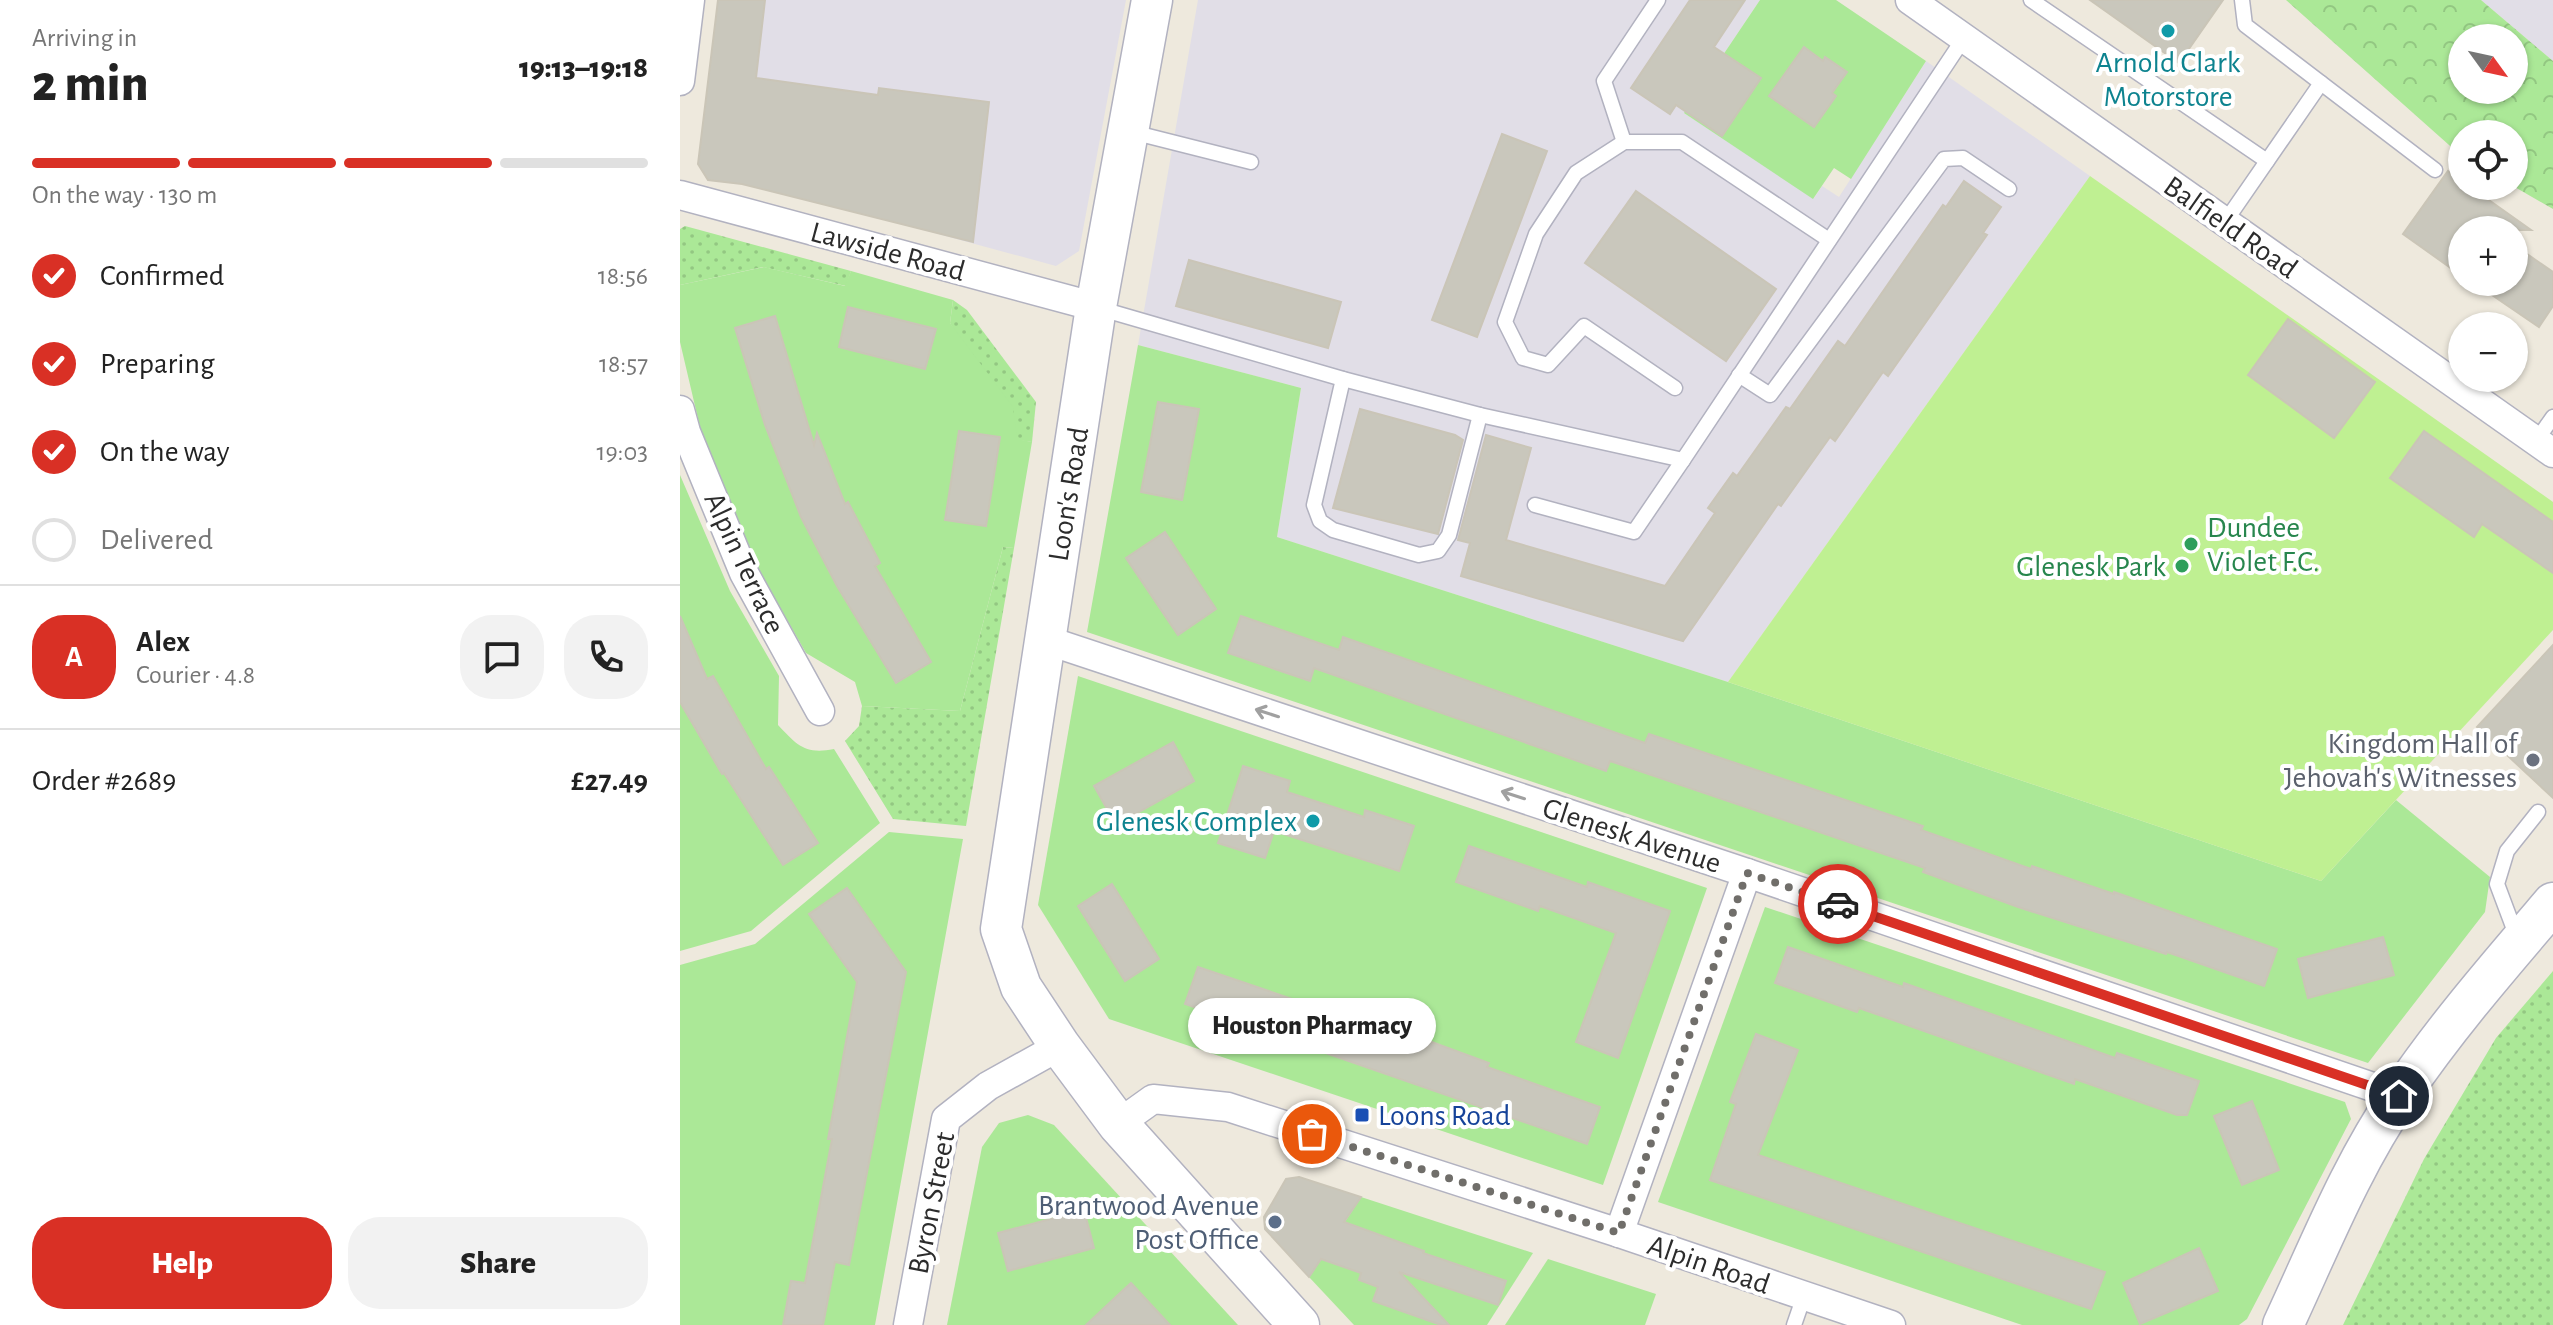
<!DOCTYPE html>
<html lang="en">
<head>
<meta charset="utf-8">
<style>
  body { margin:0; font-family:"Alegreya Sans",sans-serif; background:#f2f2f2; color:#222; height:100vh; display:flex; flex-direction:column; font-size:30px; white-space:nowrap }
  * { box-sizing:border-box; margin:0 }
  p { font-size:26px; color:#767676 }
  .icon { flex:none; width:44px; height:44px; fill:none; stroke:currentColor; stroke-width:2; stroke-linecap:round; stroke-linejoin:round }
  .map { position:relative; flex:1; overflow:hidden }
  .drawer { display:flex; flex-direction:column; background:#fff; width:680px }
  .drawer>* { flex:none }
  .needle { width:52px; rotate:123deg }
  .tools { position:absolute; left:1768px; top:24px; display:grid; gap:16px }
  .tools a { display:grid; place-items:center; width:80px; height:80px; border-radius:50%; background:#fff; box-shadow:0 2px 6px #0004; font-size:40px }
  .pin { position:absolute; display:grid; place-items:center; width:68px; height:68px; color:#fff; margin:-34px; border:4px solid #fff; border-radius:50%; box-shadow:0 2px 8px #0007 }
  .courier { position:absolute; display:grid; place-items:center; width:80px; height:80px; margin:-40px; border:6px solid #d93025; border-radius:50%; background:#fff; color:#222; box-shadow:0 2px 10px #0007 }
  .bubble { position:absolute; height:56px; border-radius:28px; background:#fff; box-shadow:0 2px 6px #0004; font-size:26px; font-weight:800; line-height:56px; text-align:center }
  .summary em { font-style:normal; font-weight:800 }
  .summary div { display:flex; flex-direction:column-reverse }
  .summary { display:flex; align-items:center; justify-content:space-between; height:136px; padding:0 32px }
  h1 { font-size:52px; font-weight:800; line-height:60px }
  .bar { display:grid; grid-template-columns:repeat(4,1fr); gap:12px 8px; align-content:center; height:96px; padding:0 32px }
  .bar i { height:10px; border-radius:6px; background:#e0e0e0 }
  .bar .selected { background:#d93025 }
  .bar p { grid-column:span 4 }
  .line { display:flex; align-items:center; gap:20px; padding:0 32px; border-top:2px solid #e0e0e0 }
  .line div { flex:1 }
  .round { display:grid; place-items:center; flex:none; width:84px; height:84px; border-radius:32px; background:#f2f2f2 }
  ol { padding:0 32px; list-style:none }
  li { display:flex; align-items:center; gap:24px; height:88px }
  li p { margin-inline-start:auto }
  li .icon { padding:8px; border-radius:50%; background:#d93025; color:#fff; stroke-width:4 }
  li:last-child { color:#767676 }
  li i { width:44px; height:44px; border:4px solid #e0e0e0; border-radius:50% }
  .action { display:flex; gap:16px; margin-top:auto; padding:16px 32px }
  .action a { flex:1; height:92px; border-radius:32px; background:#d93025; color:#fff; font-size:32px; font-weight:800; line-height:92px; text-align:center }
  .action a+a { background:#f2f2f2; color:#222 }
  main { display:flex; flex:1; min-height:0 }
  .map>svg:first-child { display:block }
  .industrial { fill:#e1dee7 }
  .grass { fill:url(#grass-dots) }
  .forest { fill:url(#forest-crowns); fill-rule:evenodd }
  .garden { fill:#abe897 }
  .pitch { fill:#bff092 }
  .building { fill:#c9c7bc; stroke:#cac5b7; stroke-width:2 }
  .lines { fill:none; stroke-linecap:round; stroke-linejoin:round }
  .lane-casing { stroke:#b2b2c0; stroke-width:17 }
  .street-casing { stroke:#b2b2c0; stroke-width:31 }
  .secondary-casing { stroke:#b2b2c0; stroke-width:43 }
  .lane { stroke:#fff; stroke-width:14 }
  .street { stroke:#fff; stroke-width:28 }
  .secondary { stroke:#fff; stroke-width:40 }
  .oneway { stroke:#a0a0a0 }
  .done { stroke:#706e6a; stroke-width:8; stroke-dasharray:0 14.4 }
  .route { stroke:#d93025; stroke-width:10 }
  .culture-dot { fill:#0f9aa8; stroke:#fff; stroke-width:3 }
  .leisure-dot { fill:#2e9e5b; stroke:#fff; stroke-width:3 }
  .worship-dot { fill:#6b7280; stroke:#fff; stroke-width:3 }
  .transit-dot { fill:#1a4fb4; stroke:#fff; stroke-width:3 }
  .service-dot { fill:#5c6f8a; stroke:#fff; stroke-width:3 }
  .labels { text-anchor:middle; stroke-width:8; stroke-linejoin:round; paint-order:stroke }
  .culture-label { font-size:30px; fill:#0d838f; stroke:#fff }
  .street-label { font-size:30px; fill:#2c2c2c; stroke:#fff }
  .leisure-label { font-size:30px; fill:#27864d; stroke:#fff; text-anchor:start }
  .worship-label { font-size:30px; fill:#5b616d; stroke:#fff; text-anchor:end }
  .transit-label { font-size:30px; fill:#164399; stroke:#fff; text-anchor:start }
  .service-label { font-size:30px; fill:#4e5e75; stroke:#fff; text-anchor:end }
</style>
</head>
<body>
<main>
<section class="drawer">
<div class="summary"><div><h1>2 min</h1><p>Arriving in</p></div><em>19:13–19:18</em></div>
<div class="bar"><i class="selected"></i><i class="selected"></i><i class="selected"></i><i></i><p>On the way · 130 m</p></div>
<ol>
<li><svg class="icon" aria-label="check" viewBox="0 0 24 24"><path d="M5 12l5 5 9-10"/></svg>Confirmed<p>18:56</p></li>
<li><svg class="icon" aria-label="check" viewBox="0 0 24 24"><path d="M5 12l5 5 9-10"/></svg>Preparing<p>18:57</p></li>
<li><svg class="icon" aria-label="check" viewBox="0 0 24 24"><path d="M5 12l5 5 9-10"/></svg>On the way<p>19:03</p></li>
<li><i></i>Delivered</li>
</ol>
<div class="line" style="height:144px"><b class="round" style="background:#d93025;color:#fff">A</b><div><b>Alex</b><p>Courier · 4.8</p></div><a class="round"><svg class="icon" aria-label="chat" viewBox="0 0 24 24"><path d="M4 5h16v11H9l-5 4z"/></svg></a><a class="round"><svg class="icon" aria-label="phone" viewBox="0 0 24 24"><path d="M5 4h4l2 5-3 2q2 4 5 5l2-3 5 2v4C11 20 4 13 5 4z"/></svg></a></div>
<div class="line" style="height:104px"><div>Order #2689</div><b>£27.49</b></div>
<div class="action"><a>Help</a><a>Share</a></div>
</section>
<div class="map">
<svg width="1873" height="1325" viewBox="0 0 1873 1325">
  <defs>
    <pattern id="grass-dots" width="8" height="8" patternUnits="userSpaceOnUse" patternTransform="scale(2)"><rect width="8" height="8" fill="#abe897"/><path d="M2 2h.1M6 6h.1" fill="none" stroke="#93c782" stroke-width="1.8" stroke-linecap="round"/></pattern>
    <pattern id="forest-crowns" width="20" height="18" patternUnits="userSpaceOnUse" patternTransform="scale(2)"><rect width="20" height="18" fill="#abe897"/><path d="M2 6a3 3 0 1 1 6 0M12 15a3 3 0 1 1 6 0" fill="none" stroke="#93c782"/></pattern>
  </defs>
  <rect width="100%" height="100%" fill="#eee9dd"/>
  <g class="industrial">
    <polygon points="38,0 446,0 399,251 376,266 185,214 62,184 28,180 18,164"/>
    <polygon points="518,0 1080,0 1004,113 1134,198 1142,186 1159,197 1246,61 1410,176 1048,682 597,537 621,388 458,345"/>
    <polygon points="1801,0 1873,0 1873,61"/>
  </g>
  <g class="grass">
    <polygon points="5,226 171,271 166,286 83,267 0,285 0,229"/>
    <polygon points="273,300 287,310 356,402 352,442 337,440 270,323"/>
    <polygon points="323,547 334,548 286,826 213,819 165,741 179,726 182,706 280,711"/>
    <polygon points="1873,971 1873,1325 1663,1325 1744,1159 1816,1038"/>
  </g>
  <path class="forest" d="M 1606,0 L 1801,0 L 1873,61 L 1873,209 L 1833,186 L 1834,134 L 1782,134 L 1782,156 L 1778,153 ZM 1782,38 L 1834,38 L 1834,90 L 1782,90 Z"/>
  <g class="garden">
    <polygon points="1080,0 1156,0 1246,61 1171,179 1154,168 1133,199 1004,113"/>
    <polygon points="84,267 165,286 171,271 273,300 270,323 333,407 337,439 352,442 334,548 323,547 280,711 182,706 175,682 126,653 83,578 23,440 0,342 0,285"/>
    <polygon points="458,345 621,388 597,537 1048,682 1641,881 1716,800 1810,877 1805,912 1688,1063 407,632"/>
    <path d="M 0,475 L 50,591 L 99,676 L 98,725 C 117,745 125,755 154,749 L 200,823 L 71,931 L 0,951 Z"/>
    <polygon points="398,676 1027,888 923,1185 429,1019 358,905"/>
    <polygon points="209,832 283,839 195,1325 0,1325 0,965 75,944"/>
    <polygon points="1085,907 1665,1102 1671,1119 1567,1319 1559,1325 1342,1325 978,1202"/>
    <polygon points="348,1115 374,1125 558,1325 267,1325 302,1147 319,1123"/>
    <polygon points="681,1197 853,1253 807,1325 674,1325 629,1277"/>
    <polygon points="868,1259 976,1294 965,1325 825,1325"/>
  </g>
  <polygon class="pitch" points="1410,176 1873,502 1873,630 1641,881 1048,682"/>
  <g class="building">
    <polygon points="38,0 85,0 76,78 198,95 199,88 309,102 293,242 62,184 28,180 18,164"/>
    <polygon points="1010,0 1065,0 1034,47 1081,78 1042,136 996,105 990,114 951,88"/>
    <polygon points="1410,0 1543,0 1499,63"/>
    <polygon points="1124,47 1143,61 1145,57 1167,72 1152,93 1156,96 1134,127 1089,96"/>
    <polygon points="822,134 867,151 797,337 752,320"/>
    <polygon points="1768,171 1782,181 1782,186 1789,186 1851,230 1782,230 1782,276 1723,234"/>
    <polygon points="1284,181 1321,207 1303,233 1307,235 1208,376 1203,372 1155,441 1150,437 1101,506 1098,504 1003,641 781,576 790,543 778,540 806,435 851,448 826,540 985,586 1035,513 1028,508 1053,473 1057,476 1106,407 1110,409 1158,341 1165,346 1263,205 1266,207"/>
    <polygon points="956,191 1096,289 1046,361 905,263"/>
    <polygon points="1834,245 1873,272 1873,306 1859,327 1793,282 1834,282"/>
    <polygon points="509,260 661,302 648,348 496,306"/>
    <polygon points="168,307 256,329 245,369 159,347"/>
    <polygon points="95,316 134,445 137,433 165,504 168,502 200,563 195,566 251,662 216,683 157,586 121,517 85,425 55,328"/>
    <polygon points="1608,319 1695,382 1654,438 1568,375"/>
    <polygon points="478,402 519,409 502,500 461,492"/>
    <polygon points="680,409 775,435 783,440 758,534 653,508"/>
    <polygon points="279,431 320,437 306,526 265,520"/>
    <polygon points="1744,431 1873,522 1873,573 1802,524 1794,537 1710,478"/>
    <polygon points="485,532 536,609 498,635 446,558"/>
    <polygon points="0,616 27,679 33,676 86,769 89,767 138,843 103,865 44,773 42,774 0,702"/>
    <polygon points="561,616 659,650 663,637 965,743 969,734 1243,826 1241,830 1351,869 1352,866 1434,894 1434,892 1597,949 1584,986 1487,952 1486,954 1338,907 1243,872 1245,868 930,761 926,771 634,668 630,681 548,653"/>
    <polygon points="1873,645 1873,798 1797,727"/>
    <polygon points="493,742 514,781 436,825 414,786"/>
    <polygon points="563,766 610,781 607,792 684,817 685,810 734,826 719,871 594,831 585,858 538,843"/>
    <polygon points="789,846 907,887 908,882 990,911 938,1058 896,1042 936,933 860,906 858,911 776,882"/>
    <polygon points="432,884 479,959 445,981 398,906"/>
    <polygon points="167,888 226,972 169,1265 155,1262 143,1325 103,1325 111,1281 125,1283 152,1139 148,1139 177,982 129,914"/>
    <polygon points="1703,937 1714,975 1628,998 1618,959"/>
    <polygon points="1108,947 1223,987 1224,983 1435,1058 1437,1053 1519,1081 1507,1115 1497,1115 1395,1079 1394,1084 1179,1008 1177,1012 1095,983"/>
    <polygon points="518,967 739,1042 741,1038 809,1063 807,1067 920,1107 907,1144 505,1004"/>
    <polygon points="1076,1034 1118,1050 1078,1155 1425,1272 1411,1309 1030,1180 1056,1104 1050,1102"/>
    <polygon points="1572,1101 1599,1170 1562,1185 1534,1116"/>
    <polygon points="619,1177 681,1197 664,1222 744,1251 743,1253 826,1281 818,1305 719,1272 769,1325 761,1325 693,1301 698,1287 679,1280 681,1273 641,1259 629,1277 585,1229 584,1217 606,1179"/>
    <polygon points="404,1210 414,1248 328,1271 318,1233"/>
    <polygon points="1519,1248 1538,1291 1460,1324 1443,1283"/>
    <polygon points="451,1283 490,1325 406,1325 439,1294"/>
  </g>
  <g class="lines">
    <g class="lane-casing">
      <g id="lane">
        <polyline points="1351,0 1587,161"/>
        <polyline points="1562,0 1565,25 1755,170"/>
        <polyline points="452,132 571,162"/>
        <polyline points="944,142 924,81 978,0"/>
        <polyline points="1545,222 1641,83"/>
        <polyline points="418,308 663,379 800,415 1003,460 1284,38"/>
        <polyline points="1059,375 1090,395 1264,159 1283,158 1329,189"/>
        <polyline points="663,379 634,505 640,521 653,530 739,555 758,551 769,535 800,415"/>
        <polyline points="995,388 904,326 868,365 843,358 825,322 856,234 896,173 944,142 1002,142 1149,240"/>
        <polyline points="1856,441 1873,417"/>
        <polyline points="855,505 954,532 1003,460"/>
        <polyline points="1838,940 1817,884 1827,851 1858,812"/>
        <polyline points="1114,1325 1124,1296"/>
      </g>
    </g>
    <g class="street-casing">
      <g id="street">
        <polyline points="1230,0 1873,453"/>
        <polyline points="0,81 10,0"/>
        <polyline points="0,195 416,307"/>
        <polyline points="0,410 6,432 64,573 140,711"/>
        <polyline points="366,640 1067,873 1719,1096"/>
        <polyline points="438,1124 473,1099 548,1107 939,1233 1211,1325"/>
        <polyline points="939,1233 1067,873"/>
        <polyline points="228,1325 266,1119 308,1086 380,1046"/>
      </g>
    </g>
    <g class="secondary-casing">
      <g id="secondary">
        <polyline points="472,0 416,307 321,929 341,987 380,1046 438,1124 619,1325"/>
        <path d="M 1603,1325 C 1639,1248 1671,1166 1720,1095 C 1766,1027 1820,965 1873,903"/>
      </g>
    </g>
    <use href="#lane" class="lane"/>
    <use href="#street" class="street"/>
    <use href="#secondary" class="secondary"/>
  </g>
  <defs><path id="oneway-shaft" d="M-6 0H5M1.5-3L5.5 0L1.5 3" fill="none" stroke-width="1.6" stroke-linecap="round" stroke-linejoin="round" transform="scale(2)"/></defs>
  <g class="oneway">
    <use href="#oneway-shaft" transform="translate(587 713) rotate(-162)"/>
    <use href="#oneway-shaft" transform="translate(833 795) rotate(-162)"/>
  </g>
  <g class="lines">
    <polyline class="done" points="632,1134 939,1233 1067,873 1158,904"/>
    <polyline class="route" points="1158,904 1719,1096"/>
  </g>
  <g class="culture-dot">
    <circle cx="1488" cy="31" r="8"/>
    <circle cx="633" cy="821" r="8"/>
  </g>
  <g class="leisure-dot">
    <circle cx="1511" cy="544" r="8"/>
    <circle cx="1502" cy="566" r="8"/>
  </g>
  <circle class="worship-dot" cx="1853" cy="760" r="8"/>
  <rect class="transit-dot" x="674" y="1107" width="16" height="16" rx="4"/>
  <circle class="service-dot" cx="595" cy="1222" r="8"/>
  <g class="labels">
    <g class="culture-label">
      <text x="1488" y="72">Arnold Clark<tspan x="1488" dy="34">Motorstore</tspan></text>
      <text x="617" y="831" text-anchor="end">Glenesk Complex</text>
    </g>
    <g class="street-label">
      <text transform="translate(1551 227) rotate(35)" y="10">Balfield Road</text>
      <text transform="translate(208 251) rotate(15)" y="10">Lawside Road</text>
      <text transform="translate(388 494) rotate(-81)" y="10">Loon's Road</text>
      <text transform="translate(65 563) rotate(65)" y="10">Alpin Terrace</text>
      <text transform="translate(952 835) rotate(18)" y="10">Glenesk Avenue</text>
      <text transform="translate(251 1203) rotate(-79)" y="10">Byron Street</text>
      <text transform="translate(1029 1264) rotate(19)" y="10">Alpin Road</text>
    </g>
    <g class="leisure-label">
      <text x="1527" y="537">Dundee<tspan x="1527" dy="34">Violet F.C.</tspan></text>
      <text x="1486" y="576" text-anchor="end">Glenesk Park</text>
    </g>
    <g class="worship-label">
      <text x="1837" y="753">Kingdom Hall of<tspan x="1837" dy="34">Jehovah's Witnesses</tspan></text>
    </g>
    <g class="transit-label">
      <text x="698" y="1125">Loons Road</text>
    </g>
    <g class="service-label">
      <text x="579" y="1215">Brantwood Avenue<tspan x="579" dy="34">Post Office</tspan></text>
    </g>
  </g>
</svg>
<div class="tools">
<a><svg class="needle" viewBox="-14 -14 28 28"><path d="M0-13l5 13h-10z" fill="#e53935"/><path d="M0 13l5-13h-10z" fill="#767676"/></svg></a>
<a><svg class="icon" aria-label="locate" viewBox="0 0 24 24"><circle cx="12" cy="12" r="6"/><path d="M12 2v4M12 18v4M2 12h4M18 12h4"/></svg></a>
<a>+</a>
<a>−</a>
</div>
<div class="pin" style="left:632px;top:1134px;background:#ea580c"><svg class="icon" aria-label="bag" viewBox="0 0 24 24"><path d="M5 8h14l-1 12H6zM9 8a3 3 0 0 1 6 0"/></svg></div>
<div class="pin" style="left:1719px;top:1096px;background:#1f2937"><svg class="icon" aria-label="home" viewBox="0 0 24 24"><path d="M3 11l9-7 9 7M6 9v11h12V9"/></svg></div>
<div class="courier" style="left:1158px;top:904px"><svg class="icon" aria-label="car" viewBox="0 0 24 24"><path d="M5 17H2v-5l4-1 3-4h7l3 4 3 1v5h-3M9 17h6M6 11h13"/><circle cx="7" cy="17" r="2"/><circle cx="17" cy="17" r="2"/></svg></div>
<div class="bubble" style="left:508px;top:998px;width:248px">Houston Pharmacy</div>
</div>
</main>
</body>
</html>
